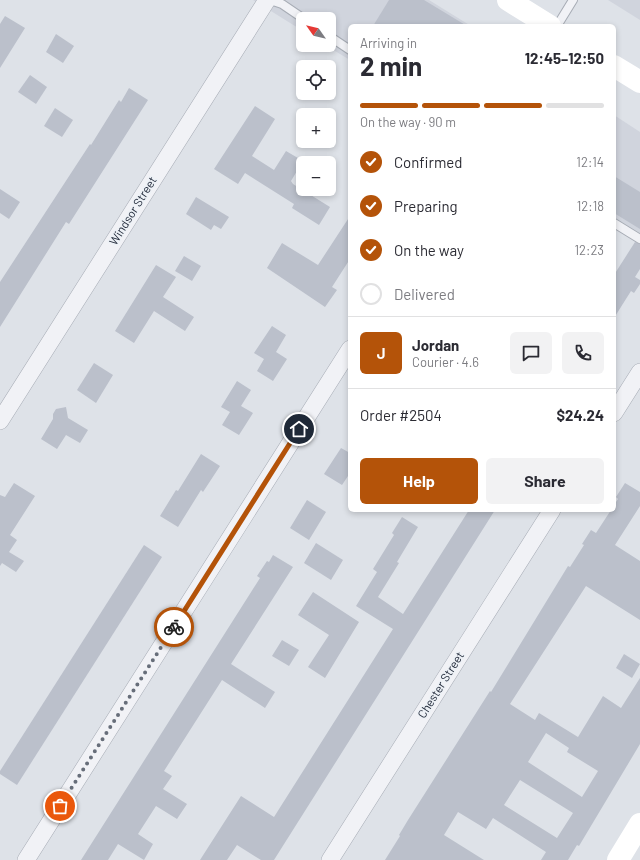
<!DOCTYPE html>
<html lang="en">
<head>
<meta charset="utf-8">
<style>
  body { margin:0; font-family:Barlow,sans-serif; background:#f2f2f3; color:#2b2b33; height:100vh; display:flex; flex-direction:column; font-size:15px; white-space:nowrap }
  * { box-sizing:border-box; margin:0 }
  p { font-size:13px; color:#7c7c81 }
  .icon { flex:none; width:22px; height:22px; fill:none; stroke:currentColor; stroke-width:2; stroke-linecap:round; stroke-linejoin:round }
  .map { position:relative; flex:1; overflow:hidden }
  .side { position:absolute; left:348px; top:24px; width:268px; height:488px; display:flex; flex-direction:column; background:#fff; border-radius:6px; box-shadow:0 2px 6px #0003 }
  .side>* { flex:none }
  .needle { width:26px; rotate:304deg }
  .buttons { position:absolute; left:296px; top:12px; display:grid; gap:8px }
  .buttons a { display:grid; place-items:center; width:40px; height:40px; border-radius:6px; background:#fff; box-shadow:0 2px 6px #0003; font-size:20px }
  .pin { position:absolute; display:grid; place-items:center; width:34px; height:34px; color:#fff; margin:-17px; border:2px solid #fff; border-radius:50%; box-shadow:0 1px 4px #0007 }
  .courier { position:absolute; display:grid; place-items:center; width:40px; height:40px; margin:-20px; border:3px solid #b45309; border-radius:50%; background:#fff; color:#222; box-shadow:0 1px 5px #0007 }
  .headline em { font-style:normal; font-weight:700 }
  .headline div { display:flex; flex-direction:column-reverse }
  .headline { display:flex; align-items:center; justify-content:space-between; height:68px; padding:0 12px }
  h1 { font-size:26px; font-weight:700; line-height:30px }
  .bar { display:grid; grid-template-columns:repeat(4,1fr); gap:6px 4px; align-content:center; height:48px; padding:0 12px }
  .bar i { height:5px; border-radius:3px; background:#e1e1e2 }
  .bar .selected { background:#b45309 }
  .bar p { grid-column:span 4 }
  .line { display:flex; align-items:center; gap:10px; padding:0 12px; border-top:1px solid #e1e1e2 }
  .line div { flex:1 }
  .round { display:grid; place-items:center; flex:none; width:42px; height:42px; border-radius:6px; background:#f2f2f3 }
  ol { padding:0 12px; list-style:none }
  li { display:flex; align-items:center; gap:12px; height:44px }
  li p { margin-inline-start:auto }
  li .icon { padding:4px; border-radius:50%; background:#b45309; color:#fff; stroke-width:4 }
  li:last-child { color:#7c7c81 }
  li i { width:22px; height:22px; border:2px solid #e1e1e2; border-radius:50% }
  .action { display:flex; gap:8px; margin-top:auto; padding:8px 12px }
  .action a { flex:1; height:46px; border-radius:6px; background:#b45309; color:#fff; font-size:16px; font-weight:700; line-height:46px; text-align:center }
  .action a+a { background:#f2f2f3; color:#2b2b33 }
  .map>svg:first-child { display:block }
  .built { fill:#d0d4dd }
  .building { fill:#bbc0cb; fill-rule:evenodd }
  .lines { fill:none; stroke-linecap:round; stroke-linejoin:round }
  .lane-casing { stroke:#a7acb5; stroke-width:10 }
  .street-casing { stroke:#a7acb5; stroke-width:18 }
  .lane { stroke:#f1f2f6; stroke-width:8 }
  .street { stroke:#f1f2f6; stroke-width:17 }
  .secondary { stroke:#fff; stroke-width:22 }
  .done { stroke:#676e7a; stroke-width:4; stroke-dasharray:0 7.2 }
  .route { stroke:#b45309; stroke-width:5 }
  .labels { text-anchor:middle; stroke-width:3; stroke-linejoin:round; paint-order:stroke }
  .street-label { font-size:12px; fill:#272f3f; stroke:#edf1f6 }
</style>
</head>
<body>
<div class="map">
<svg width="640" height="860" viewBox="0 0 640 860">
  <rect width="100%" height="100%" fill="#dee2e8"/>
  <g class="built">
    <polygon points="253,0 429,0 471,26 350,26 350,60 325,45 329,45 329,19 303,19 303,31"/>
    <polygon points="608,0 640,0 640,20"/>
    <polygon points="614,115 640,132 640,240 614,223"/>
  </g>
  <g class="building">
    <polygon points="389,0 424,0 467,26 373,26"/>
    <polygon points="5,16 25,28 0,68 0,24"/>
    <polygon points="56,34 74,46 63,63 46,52"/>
    <polygon points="30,75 47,87 36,104 18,92"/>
    <polygon points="129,88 148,100 69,224 66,222 0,327 0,282 90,144 91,145 119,100 121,102"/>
    <polygon points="255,106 275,119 252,156 274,170 286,151 303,161 291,181 293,184 330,207 319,225 292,208 294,204 245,173 238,184 214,169"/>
    <polygon points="55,108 73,120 62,137 44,126"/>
    <polygon points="614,176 640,192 640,229 614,213"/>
    <polygon points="0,189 20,202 9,219 0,213"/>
    <polygon points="196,197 229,217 221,229 214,225 211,230 186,214"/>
    <polygon points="350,216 350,259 332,287 337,290 325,307 267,268 282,243 318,265"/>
    <polygon points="635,242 640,244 640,269 635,277 640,280 640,284 634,293 631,291 614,318 614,275"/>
    <polygon points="184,256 201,266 192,281 175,271"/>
    <polygon points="156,265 176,277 163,297 194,317 185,331 154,311 134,343 115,331"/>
    <polygon points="272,326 286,335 276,352 287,359 273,381 257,371 264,359 254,353"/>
    <polygon points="94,363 113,375 96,403 77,390"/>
    <polygon points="237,381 251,390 241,406 253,413 239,435 222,425 230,412 221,407"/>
    <polygon points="66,407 68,418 88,430 80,443 66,435 57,449 41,439 53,419 53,414 56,409"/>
    <polygon points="341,448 350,453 350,473 342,485 324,474"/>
    <polygon points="201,454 220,466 203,492 201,490 178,527 160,516 176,490 178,491"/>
    <polygon points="14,483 35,496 10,535 17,540 9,552 24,561 16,572 2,563 0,566 0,495 5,497"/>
    <path d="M 625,483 L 640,492 L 640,506 L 615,545 L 640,561 L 640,620 L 586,586 L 510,704 L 535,720 L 539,713 L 578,737 L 603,696 L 621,708 L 640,678 L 640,744 L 579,846 L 577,845 L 568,860 L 541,860 L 546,852 L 493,818 L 486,829 L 458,812 L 444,835 L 484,860 L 385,860 L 400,836 L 399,835 L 408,820 L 490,691 L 491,692 L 568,566 L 570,567 L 584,545 L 582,544 L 591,530 L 596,533 L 611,510 L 614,510 L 614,505 L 618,499 L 616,497 ZM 546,733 L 569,748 L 567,752 L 598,771 L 582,797 L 528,762 ZM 520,780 L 573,813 L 557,838 L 504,805 Z"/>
    <polygon points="307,500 326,512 309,540 290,528"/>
    <polygon points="469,510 495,510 274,860 261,860 237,845 227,860 200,860 241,796 274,817 393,629 356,606 377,572 373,569 394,535 392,533 402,517 418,527 397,562 399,563 378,597 403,614"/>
    <polygon points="316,543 343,560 331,580 304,563"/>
    <polygon points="144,545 162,557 17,785 0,774 0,771"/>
    <polygon points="273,555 293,567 231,664 275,692 265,708 222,680 164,771 172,776 163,789 187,804 177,819 156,806 138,834 153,844 144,860 118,844 108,860 81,860 260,578 257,576 267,561 269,562"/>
    <polygon points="313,592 359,622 325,678 308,667 329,635 298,615"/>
    <polygon points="282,640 299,650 289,666 272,656"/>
    <polygon points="624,654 640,664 632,678 616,668"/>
  </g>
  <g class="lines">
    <g class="lane-casing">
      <g id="lane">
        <polyline points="270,0 282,4 304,19"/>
        <polyline points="557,26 573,0"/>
        <polyline points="329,36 350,50"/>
        <polyline points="614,223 640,239"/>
      </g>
    </g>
    <g class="street-casing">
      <g id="street">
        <polyline points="614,413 640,372"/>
        <polyline points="0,421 267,0"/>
        <polyline points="26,860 350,349"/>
        <polyline points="330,860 552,510"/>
      </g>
    </g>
    <use href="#lane" class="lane"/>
    <use href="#street" class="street"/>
    <g class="secondary">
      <polyline points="508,0 550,26"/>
      <polyline points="614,66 640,82"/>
      <polyline points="618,860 640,824"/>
    </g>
  </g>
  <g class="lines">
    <polyline class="done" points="60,806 174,627"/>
    <polyline class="route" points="174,627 299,429"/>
  </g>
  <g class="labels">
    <g class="street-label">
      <text transform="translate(133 211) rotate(-58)" y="4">Windsor Street</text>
      <text transform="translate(441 685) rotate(-58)" y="4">Chester Street</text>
    </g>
  </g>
</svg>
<div class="buttons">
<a><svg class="needle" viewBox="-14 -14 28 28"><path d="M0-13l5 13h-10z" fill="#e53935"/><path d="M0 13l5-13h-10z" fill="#7c7c81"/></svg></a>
<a><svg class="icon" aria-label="locate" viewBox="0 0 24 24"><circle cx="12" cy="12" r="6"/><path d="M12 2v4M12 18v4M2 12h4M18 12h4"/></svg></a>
<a>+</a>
<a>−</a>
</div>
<div class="pin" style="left:60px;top:806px;background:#ea580c"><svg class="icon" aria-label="bag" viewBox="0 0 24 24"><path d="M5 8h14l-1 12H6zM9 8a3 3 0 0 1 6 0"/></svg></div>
<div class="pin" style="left:299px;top:429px;background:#1f2937"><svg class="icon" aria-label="home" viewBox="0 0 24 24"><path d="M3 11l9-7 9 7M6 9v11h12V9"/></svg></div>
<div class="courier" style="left:174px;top:627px"><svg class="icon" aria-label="bike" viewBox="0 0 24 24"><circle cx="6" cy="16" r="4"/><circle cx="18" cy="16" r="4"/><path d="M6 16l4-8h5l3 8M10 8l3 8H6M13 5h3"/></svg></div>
<section class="side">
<div class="headline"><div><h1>2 min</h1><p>Arriving in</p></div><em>12:45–12:50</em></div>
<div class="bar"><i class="selected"></i><i class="selected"></i><i class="selected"></i><i></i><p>On the way · 90 m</p></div>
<ol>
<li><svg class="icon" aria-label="check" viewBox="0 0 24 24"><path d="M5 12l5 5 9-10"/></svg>Confirmed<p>12:14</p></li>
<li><svg class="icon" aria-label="check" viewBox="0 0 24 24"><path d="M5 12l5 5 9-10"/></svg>Preparing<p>12:18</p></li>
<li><svg class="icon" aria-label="check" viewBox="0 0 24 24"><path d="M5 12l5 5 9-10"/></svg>On the way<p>12:23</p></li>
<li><i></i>Delivered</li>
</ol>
<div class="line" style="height:72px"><b class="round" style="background:#b45309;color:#fff">J</b><div><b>Jordan</b><p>Courier · 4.6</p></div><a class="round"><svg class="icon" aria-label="chat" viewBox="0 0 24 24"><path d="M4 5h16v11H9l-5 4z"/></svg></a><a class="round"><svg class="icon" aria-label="phone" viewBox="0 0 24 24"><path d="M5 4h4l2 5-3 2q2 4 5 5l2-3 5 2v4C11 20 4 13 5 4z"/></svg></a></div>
<div class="line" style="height:52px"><div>Order #2504</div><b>$24.24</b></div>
<div class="action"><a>Help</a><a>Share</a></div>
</section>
</div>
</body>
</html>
